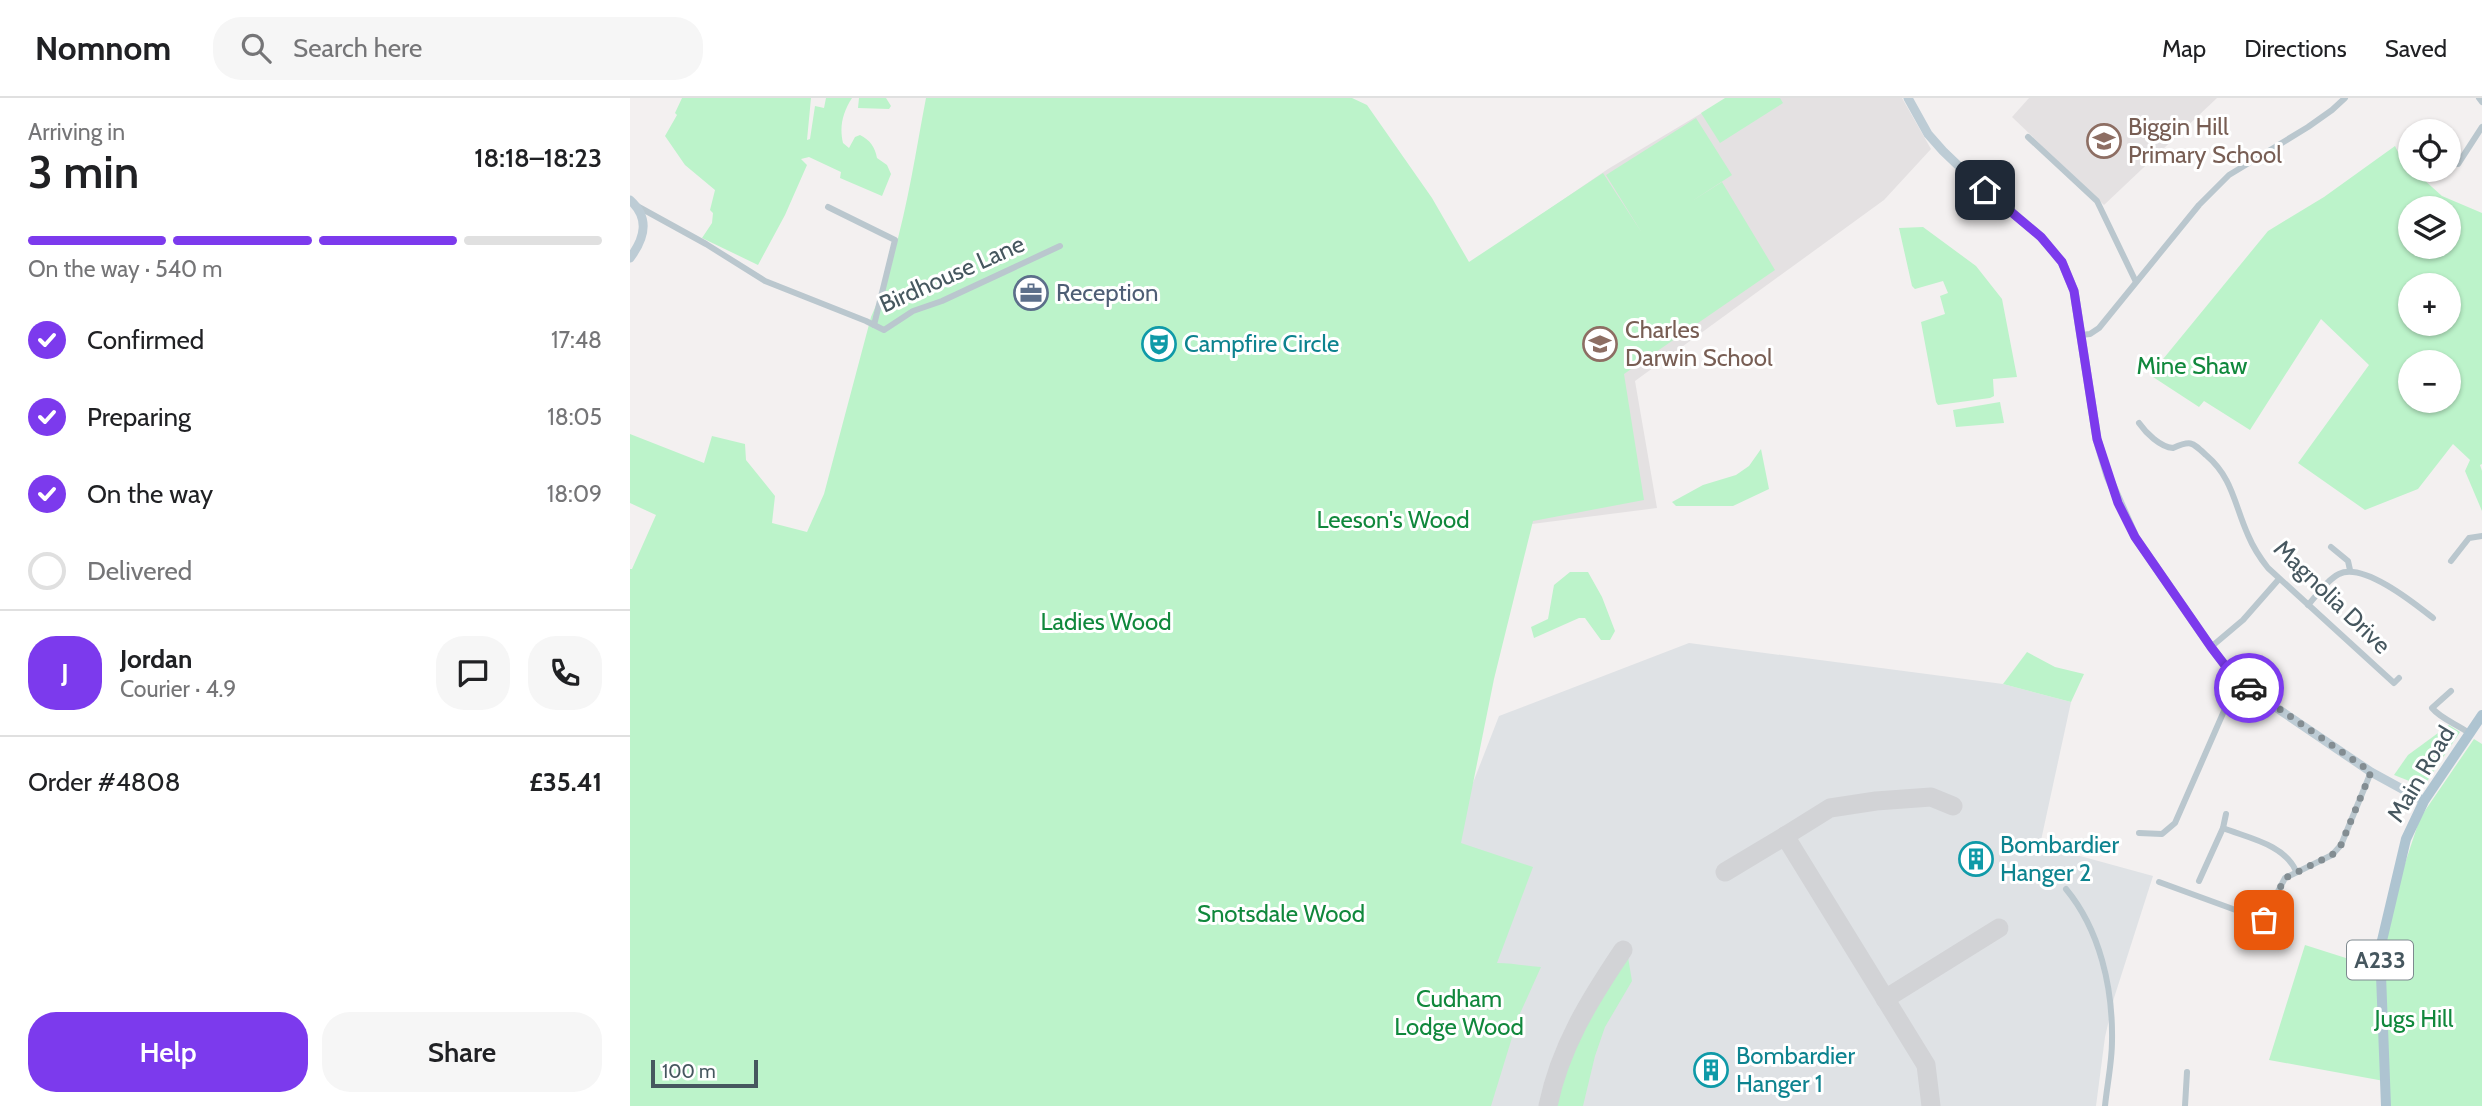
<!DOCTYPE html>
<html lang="en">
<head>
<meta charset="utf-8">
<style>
  body { margin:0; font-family:Cabin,sans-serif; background:#f6f6f6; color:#202124; height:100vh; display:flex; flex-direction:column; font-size:26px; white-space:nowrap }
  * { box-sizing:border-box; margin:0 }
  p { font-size:23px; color:#757577 }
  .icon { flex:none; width:38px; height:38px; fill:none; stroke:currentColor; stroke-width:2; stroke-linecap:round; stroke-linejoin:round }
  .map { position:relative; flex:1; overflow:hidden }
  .details { display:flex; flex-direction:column; background:#fff; width:630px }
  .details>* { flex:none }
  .tools { position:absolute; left:1768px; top:21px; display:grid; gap:14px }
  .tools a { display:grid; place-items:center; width:63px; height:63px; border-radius:50%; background:#fff; box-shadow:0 2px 5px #0004; font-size:35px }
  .scale { position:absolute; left:21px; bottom:18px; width:107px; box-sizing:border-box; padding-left:7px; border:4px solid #46575f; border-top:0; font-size:19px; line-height:24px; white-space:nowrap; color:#46575f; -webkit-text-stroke:5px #fff; paint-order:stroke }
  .pin { position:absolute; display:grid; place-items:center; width:60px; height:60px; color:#fff; margin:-30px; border-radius:14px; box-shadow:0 4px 10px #0006 }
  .courier { position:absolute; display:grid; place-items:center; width:70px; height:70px; margin:-35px; border:5px solid #7c3aed; border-radius:50%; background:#fff; color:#222; box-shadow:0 2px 9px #0007 }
  .overview em { font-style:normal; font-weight:600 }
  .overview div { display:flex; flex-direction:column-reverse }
  .overview { display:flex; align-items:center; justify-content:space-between; height:119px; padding:0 28px }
  h1 { font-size:46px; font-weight:600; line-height:52px }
  .bar { display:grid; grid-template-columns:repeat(4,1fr); gap:10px 7px; align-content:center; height:84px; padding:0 28px }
  .bar i { height:9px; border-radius:5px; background:#e0e0e0 }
  .bar .active { background:#7c3aed }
  .bar p { grid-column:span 4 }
  .line { display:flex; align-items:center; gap:18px; padding:0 28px; border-top:2px solid #e0e0e0 }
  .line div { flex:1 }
  .round { display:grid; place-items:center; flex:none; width:74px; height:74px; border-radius:28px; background:#f6f6f6 }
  ol { padding:0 28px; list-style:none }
  li { display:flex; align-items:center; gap:21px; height:77px }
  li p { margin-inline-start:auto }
  li .icon { padding:7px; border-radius:50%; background:#7c3aed; color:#fff; stroke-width:4 }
  li:last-child { color:#757577 }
  li i { width:38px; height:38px; border:4px solid #e0e0e0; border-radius:50% }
  .button { display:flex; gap:14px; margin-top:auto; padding:14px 28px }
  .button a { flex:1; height:80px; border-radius:28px; background:#7c3aed; color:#fff; font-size:28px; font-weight:600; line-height:80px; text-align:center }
  .button a+a { background:#f6f6f6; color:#202124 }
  header { display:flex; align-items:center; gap:42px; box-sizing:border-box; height:98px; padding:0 35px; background:#fff; border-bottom:2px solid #e0e0e0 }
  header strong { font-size:33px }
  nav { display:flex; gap:38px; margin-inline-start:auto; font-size:24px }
  .search { width:490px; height:63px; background:#f6f6f6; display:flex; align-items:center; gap:18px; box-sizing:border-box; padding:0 24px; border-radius:28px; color:#757577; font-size:26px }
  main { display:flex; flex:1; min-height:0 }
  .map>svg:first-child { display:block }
  .education { fill:#e4e1e2 }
  .airport { fill:#dfe2e5 }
  .green { fill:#bcf3ca; fill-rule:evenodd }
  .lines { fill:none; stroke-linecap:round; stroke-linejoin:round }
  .taxiway { stroke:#d2d3d6; stroke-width:19 }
  .street { stroke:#bac7ce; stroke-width:6 }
  .secondary { stroke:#bdccd5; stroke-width:9 }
  .primary { stroke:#aec4d1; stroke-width:10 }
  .done { stroke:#838d92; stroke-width:7; stroke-dasharray:0 12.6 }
  .route { stroke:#7c3aed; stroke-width:9 }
  .labels { text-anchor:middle; stroke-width:6; stroke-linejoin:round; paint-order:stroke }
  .shield { fill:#fff; stroke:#7e898f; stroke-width:2 }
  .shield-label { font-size:23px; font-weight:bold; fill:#46575f }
  .education-label { font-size:24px; fill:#785e54; stroke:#fff; text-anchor:start }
  .street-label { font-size:24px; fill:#46575f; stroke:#fff }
  .service-label { font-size:24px; fill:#4e5e75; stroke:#fff; text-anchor:start }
  .culture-label { font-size:24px; fill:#0d838f; stroke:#fff; text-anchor:start }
  .park-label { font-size:24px; fill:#10883c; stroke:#fff }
</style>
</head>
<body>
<header>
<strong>Nomnom</strong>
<div class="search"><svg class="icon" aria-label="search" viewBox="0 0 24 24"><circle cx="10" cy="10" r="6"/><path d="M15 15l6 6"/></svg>Search here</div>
<nav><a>Map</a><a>Directions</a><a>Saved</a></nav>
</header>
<main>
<section class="details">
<div class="overview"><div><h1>3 min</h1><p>Arriving in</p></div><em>18:18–18:23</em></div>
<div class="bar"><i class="active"></i><i class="active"></i><i class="active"></i><i></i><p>On the way · 540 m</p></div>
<ol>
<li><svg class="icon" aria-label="check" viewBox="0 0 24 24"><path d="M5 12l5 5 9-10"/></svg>Confirmed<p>17:48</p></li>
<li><svg class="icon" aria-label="check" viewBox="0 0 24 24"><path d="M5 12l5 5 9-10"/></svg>Preparing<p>18:05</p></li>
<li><svg class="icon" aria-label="check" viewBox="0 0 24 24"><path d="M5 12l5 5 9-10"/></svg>On the way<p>18:09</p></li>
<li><i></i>Delivered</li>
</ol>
<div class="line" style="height:126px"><b class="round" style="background:#7c3aed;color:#fff">J</b><div><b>Jordan</b><p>Courier · 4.9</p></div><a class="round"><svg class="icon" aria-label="chat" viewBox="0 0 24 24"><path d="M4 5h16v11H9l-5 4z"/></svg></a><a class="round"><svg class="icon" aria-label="phone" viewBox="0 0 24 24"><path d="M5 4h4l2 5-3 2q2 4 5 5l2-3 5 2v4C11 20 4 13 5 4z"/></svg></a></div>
<div class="line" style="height:91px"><div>Order #4808</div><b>£35.41</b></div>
<div class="button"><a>Help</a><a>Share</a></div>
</section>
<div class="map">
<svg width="1852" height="1008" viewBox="0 0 1852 1008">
  <rect width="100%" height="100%" fill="#f3f0f0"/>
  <g class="education">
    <polygon points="1097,0 1272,0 1301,51 1254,102 1005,283 1027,410 902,426 909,287 840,165 978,71"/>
    <polygon points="1399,0 1587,0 1474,107 1382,19"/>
  </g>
  <polygon class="airport" points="1059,545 1373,586 1441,604 1410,747 1523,778 1484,900 1475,939 1466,1008 738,1008 832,713 869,618"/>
  <g class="green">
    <path d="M 52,0 L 181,0 L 177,42 L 180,41 L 185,8 L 194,10 L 196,0 L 222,0 C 213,14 209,28 213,45 L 219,50 L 225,39 L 230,37 C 240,42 245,49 247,60 L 257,67 L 261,76 L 252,98 L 210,80 L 211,74 L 179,59 L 171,61 L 177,67 L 155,117 L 128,167 L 72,140 L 82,125 L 83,115 L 80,112 L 85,92 L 55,67 L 35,38 L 47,17 L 45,15 Z"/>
    <polygon points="229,0 256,0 261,8 259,11 228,10"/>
    <path d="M 296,0 L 722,0 L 737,7 L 802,100 L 839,164 L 973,75 L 1012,135 L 976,77 L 1066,20 L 1102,77 L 1059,105 L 1092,84 L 1145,172 L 994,276 L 1014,402 L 903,423 L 864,581 L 831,745 L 903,769 L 867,865 C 882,865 895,868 911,869 L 888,920 L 861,1008 L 0,1008 L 0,471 L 2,471 L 26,417 L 0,405 L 0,336 L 74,365 L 82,338 L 115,346 L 116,362 L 145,398 L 142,425 L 177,434 L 194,396 L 241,219 C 272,151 282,73 296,0 Z"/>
    <polygon points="1095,0 1150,0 1153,5 1090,45 1071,15"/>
    <path d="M 1765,48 L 1772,62 L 1780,72 L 1783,72 L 1812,98 L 1852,115 L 1852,366 L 1850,367 L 1852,373 L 1852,413 L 1835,373 L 1840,362 L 1823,346 L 1788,391 L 1735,412 L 1668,365 L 1739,267 L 1691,221 L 1620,332 L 1574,303 L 1569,309 L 1520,277 L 1638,133 L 1694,99 ZM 1818,110 L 1818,149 L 1780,149 L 1780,110 ZM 1780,187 L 1818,187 L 1818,226 L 1780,226 ZM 1780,264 L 1818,264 L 1818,303 L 1780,303 Z"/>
    <polygon points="1293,129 1346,168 1372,201 1387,279 1363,281 1364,298 1360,300 1308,307 1306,304 1291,224 1315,216 1310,198 1318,195 1313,183 1285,191 1282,188 1269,130"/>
    <polygon points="1370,304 1374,325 1326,329 1323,312"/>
    <polygon points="1131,351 1139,391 1103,408 1046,408 1042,404 1073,387 1106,377 1119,368"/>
    <polygon points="940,474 958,474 972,499 985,533 980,542 971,542 955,520 949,520 904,540 901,529 918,521 924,487"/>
    <polygon points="1397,554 1425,569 1454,576 1441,604 1373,586"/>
    <polygon points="1819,627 1830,634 1796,685 1792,688 1764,677 1778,657"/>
    <polygon points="1844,641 1852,646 1852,1008 1756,1008 1754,983 1639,962 1675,847 1741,868 1790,720"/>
    <path d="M 998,859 L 1002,883 L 975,929 L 965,958 L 953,1008 L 927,1008 C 937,952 966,905 998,859 Z"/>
  </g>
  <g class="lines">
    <g class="taxiway">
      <polyline points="1155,738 1200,710 1246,703 1301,699 1323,708"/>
      <polyline points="1095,774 1155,738 1296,967 1301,1008"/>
      <polyline points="1255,901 1369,830"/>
      <path d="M 918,1008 C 930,949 960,901 993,852"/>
    </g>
    <g class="street">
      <polyline points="1849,0 1852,4"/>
      <polyline points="1398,39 1467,103 1506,184"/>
      <polyline points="1818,64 1828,66 1852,29"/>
      <polyline points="7,108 76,146 135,183 236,223 254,232 283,213 312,203 430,148"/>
      <polyline points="198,109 265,142 244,227"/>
      <polyline points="1451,237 1460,236 1469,230 1569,107 1599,77 1678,29 1702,12 1715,0"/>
      <path d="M 1509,325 C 1516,335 1530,349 1543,350 C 1561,342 1562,344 1576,357 C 1603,380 1604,406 1618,437 C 1623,449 1630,460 1638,470 L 1764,585 L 1769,580"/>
      <polyline points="1701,449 1718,463 1720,472"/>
      <polyline points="1821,463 1839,440 1852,438"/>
      <path d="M 1678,507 C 1687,497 1697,482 1709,476 C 1733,464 1784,505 1803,520"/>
      <polyline points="1581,549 1613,522 1649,481"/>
      <path d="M 1821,593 L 1802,610 C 1811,621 1827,626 1839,635"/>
      <path d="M 1593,730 C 1618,740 1654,746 1666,773"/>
      <polyline points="1509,735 1532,736 1545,725 1601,597 1611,584"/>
      <polyline points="1569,783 1593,730 1596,716"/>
      <polyline points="1529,784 1633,822 1655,780 1702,757 1711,747 1741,674"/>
      <path d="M 1436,791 C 1470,832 1483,890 1482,943 C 1482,965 1477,987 1475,1008"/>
      <polyline points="1555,1008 1557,974"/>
    </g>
    <g class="secondary">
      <polyline points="1278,0 1298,36 1313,53 1337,76 1411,139 1432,164 1444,193 1467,341 1478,378 1505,439 1581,549 1597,570 1629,598 1741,674 1794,703"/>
      <path d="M 0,102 C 20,120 15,140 0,160"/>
    </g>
    <polyline class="primary" points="1756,1008 1750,851 1776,741 1794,703 1852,617"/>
  </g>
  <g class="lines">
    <polyline class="done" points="1619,590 1741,674 1711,747 1702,757 1655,780 1634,822"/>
    <polyline class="route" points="1355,92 1411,139 1432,164 1444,193 1467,341 1488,405 1505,439 1581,549 1597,570 1619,590"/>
  </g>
  <defs>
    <g id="school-ring" transform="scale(1.75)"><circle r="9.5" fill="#fff" stroke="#8d6e63" stroke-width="1.5"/><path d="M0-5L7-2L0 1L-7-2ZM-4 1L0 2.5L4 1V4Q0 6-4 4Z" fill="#8d6e63"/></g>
    <g id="office-ring" transform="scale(1.75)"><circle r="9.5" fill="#fff" stroke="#5c6f8a" stroke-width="1.5"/><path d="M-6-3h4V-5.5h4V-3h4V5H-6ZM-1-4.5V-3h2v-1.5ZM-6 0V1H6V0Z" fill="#5c6f8a"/></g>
    <g id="theatre-ring" transform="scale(1.75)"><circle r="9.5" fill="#fff" stroke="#0f9aa8" stroke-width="1.5"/><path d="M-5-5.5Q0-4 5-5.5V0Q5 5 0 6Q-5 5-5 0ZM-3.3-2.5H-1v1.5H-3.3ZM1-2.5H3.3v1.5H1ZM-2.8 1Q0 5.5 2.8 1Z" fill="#0f9aa8"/></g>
    <g id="building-ring" transform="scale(1.75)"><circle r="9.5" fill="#fff" stroke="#0f9aa8" stroke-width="1.5"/><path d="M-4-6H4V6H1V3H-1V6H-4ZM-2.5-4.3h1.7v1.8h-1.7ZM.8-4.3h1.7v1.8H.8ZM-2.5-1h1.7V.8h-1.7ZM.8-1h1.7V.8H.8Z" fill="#0f9aa8"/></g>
  </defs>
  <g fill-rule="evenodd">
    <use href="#school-ring" x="1474" y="43"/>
    <use href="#office-ring" x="401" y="195"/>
    <use href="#theatre-ring" x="529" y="246"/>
    <use href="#school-ring" x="970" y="246"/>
    <use href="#building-ring" x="1346" y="761"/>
    <use href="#building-ring" x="1081" y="972"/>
  </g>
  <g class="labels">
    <rect class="shield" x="1717" y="842.5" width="66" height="39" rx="5"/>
    <g class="shield-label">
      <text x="1750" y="870">A233</text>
    </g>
    <g class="education-label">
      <text x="1498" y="37">Biggin Hill<tspan x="1498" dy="28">Primary School</tspan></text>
      <text x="995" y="240">Charles<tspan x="995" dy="28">Darwin School</tspan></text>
    </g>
    <g class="street-label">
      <text transform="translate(322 176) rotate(-24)" y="8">Birdhouse Lane</text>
      <text transform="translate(1702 499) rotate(44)" y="8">Magnolia Drive</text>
      <text transform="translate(1791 676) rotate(-59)" y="8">Main Road</text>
    </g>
    <g class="service-label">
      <text x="426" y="203">Reception</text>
    </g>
    <g class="culture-label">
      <text x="554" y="254">Campfire Circle</text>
      <text x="1370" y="755">Bombardier<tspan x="1370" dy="28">Hanger 2</tspan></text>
      <text x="1106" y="966">Bombardier<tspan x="1106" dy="28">Hanger 1</tspan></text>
    </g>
    <g class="park-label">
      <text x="1562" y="276">Mine Shaw</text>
      <text x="763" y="430">Leeson's Wood</text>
      <text x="476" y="532">Ladies Wood</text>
      <text x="651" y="824">Snotsdale Wood</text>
      <text x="829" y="909">Cudham<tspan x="829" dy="28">Lodge Wood</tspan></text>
      <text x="1784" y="929">Jugs Hill</text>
    </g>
  </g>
</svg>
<div class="tools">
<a><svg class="icon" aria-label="locate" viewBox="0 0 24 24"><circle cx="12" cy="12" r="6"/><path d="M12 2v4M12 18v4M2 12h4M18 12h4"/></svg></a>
<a><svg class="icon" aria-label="layers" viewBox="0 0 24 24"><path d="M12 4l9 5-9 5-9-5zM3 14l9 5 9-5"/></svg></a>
<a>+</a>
<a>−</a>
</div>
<div class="scale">100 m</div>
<div class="pin" style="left:1634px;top:822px;background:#ea580c"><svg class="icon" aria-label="bag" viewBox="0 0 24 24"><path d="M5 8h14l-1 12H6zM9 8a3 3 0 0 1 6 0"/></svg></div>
<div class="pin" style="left:1355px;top:92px;background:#1f2937"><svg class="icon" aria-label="home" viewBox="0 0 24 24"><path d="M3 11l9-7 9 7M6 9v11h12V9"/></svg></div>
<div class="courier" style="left:1619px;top:590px"><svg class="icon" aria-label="car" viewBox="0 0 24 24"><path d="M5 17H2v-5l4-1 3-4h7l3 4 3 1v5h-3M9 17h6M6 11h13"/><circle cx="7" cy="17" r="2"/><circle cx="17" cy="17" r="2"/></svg></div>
</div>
</main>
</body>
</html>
